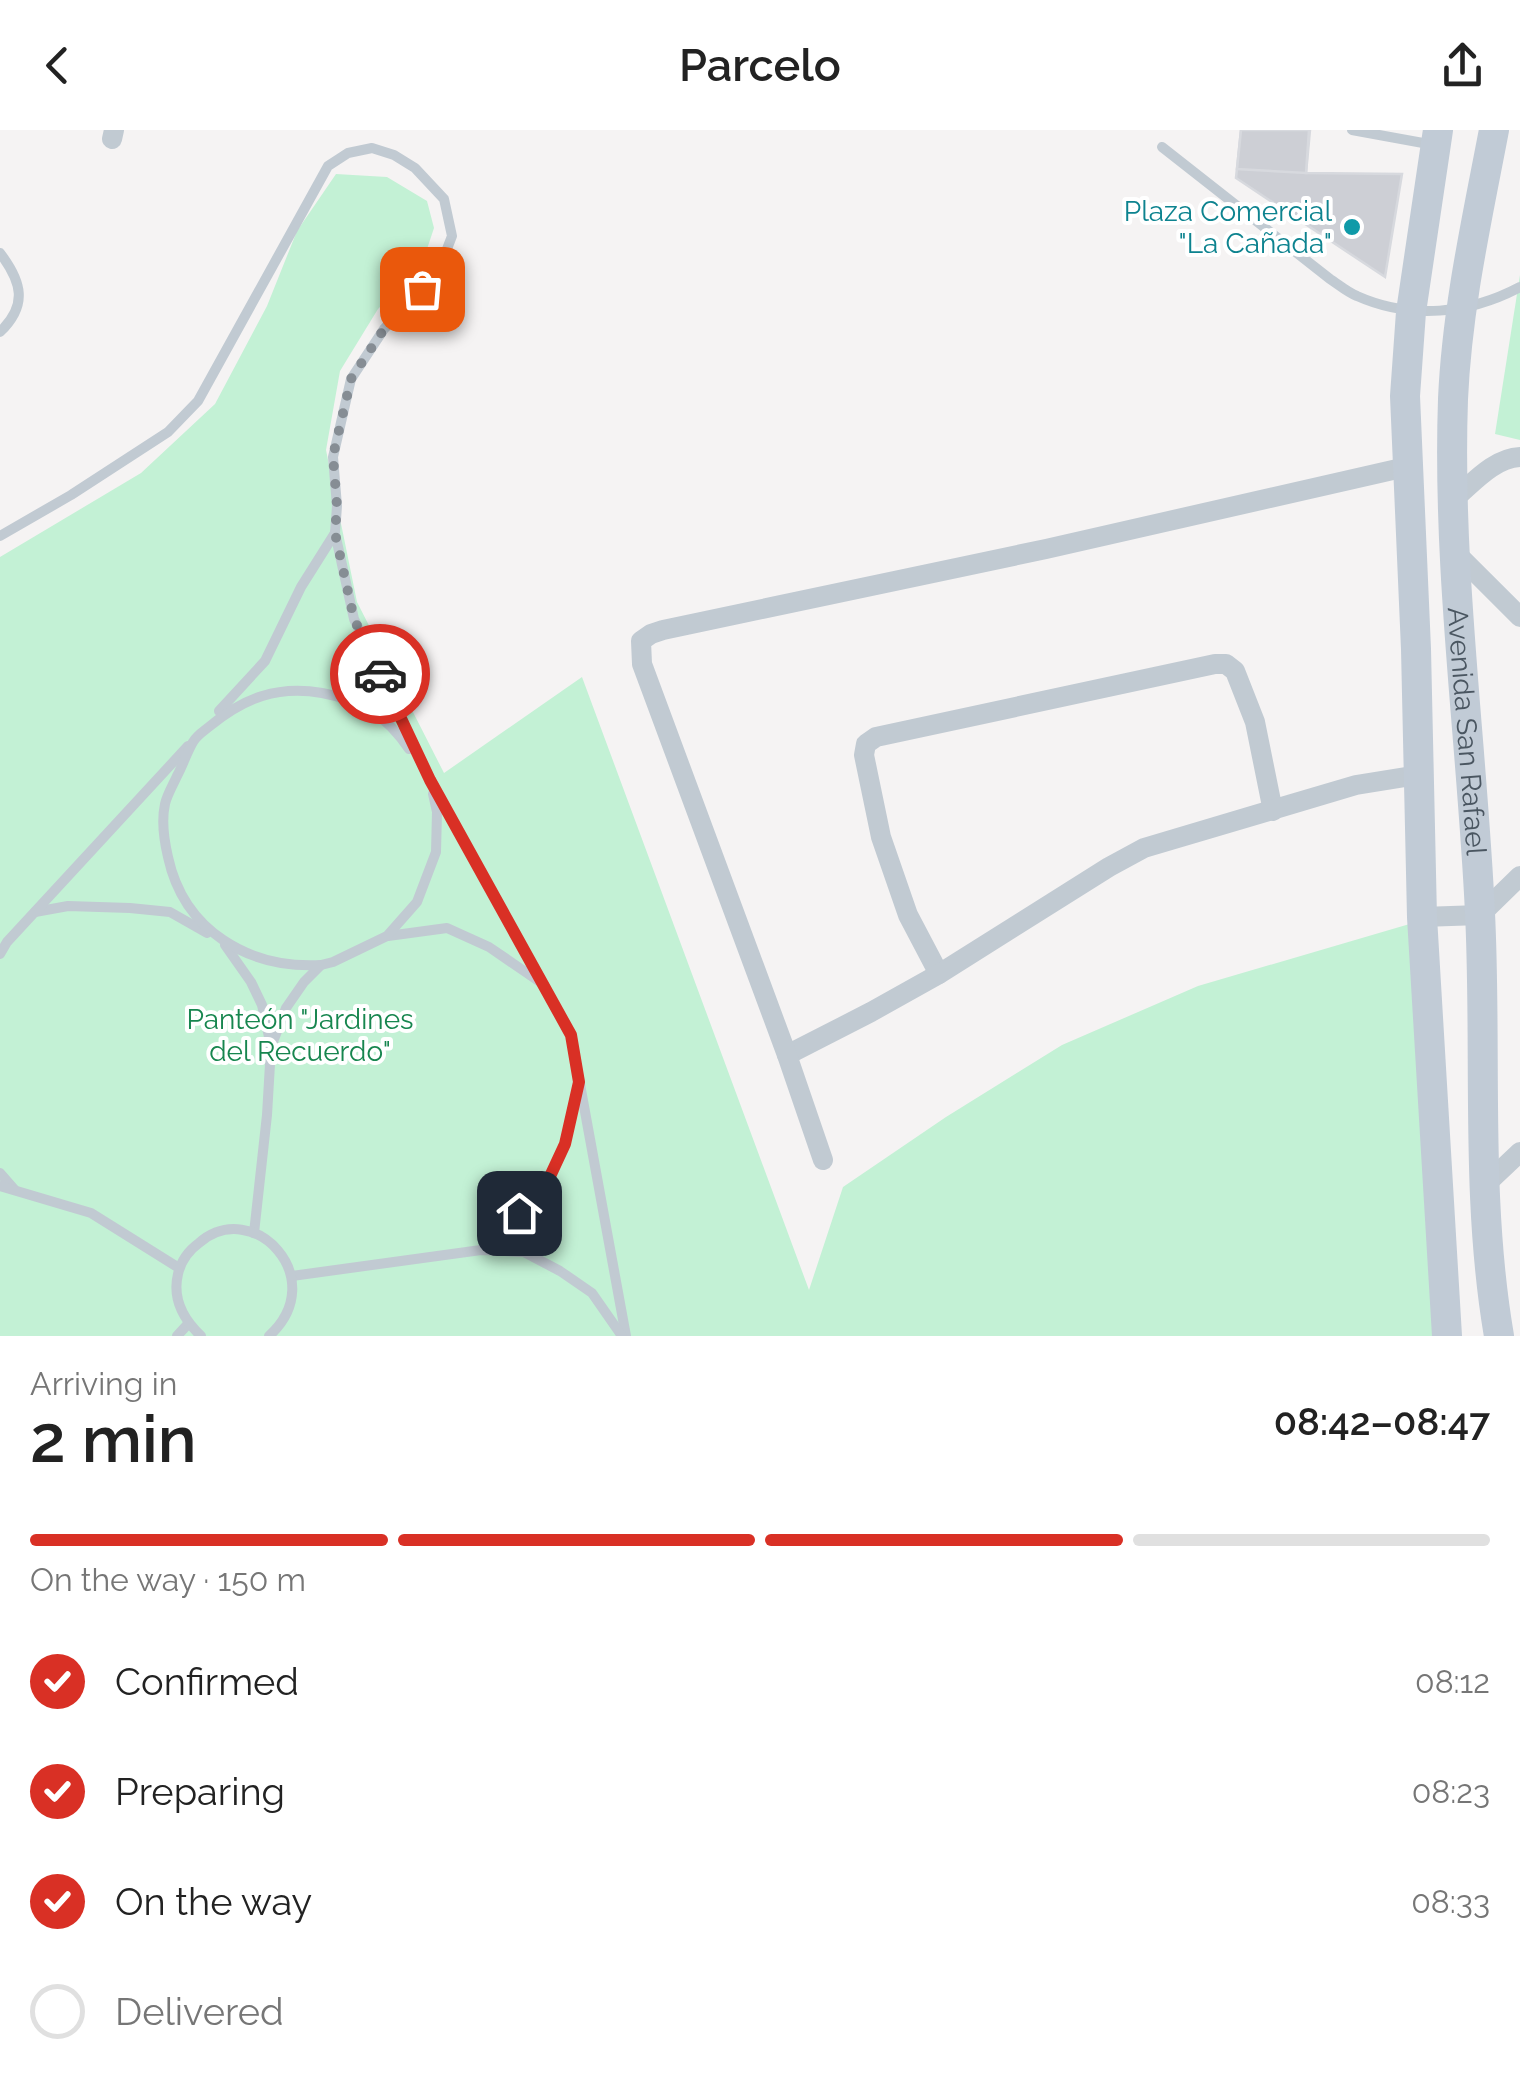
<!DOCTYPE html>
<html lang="en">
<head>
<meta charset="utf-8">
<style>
  body { margin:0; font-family:Raleway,sans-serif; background:#f2f2f2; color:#222; height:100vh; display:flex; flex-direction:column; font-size:38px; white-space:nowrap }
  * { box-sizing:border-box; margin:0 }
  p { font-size:32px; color:#767676 }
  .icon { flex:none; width:55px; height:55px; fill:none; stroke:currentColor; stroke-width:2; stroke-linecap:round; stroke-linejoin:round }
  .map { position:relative; height:1206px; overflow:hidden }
  .panel { display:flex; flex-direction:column; background:#fff; flex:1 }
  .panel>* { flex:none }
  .pin { position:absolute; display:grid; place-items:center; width:85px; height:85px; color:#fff; margin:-42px; border-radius:20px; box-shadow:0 5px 15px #0006 }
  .courier { position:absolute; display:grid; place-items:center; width:100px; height:100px; margin:-50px; border:8px solid #d93025; border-radius:50%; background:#fff; color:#222; box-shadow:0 2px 12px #0007 }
  .headline em { font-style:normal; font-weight:600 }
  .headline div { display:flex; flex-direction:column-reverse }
  .headline { display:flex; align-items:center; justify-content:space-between; height:170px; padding:0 30px }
  h1 { font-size:65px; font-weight:600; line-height:75px }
  .bar { display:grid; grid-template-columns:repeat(4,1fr); gap:15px 10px; align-content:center; height:120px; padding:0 30px }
  .bar i { height:12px; border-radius:8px; background:#e0e0e0 }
  .bar .selected { background:#d93025 }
  .bar p { grid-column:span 4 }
  ol { padding:0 30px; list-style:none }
  li { display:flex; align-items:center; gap:30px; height:110px }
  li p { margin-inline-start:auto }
  li .icon { padding:10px; border-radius:50%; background:#d93025; color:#fff; stroke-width:4 }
  li:last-child { color:#767676 }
  li i { width:55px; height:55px; border:5px solid #e0e0e0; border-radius:50% }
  header { display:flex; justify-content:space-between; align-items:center; height:130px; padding:0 30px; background:#fff; font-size:45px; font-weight:600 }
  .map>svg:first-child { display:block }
  .green { fill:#c3f1d5 }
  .building { fill:#cdcfd5; stroke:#d7d9de; stroke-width:2.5 }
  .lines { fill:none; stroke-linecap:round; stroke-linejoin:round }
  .service { stroke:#c1cad2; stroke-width:10 }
  .minor { stroke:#c1cad2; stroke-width:20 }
  .secondary { stroke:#c1cbd6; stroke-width:30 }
  .done { stroke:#868d94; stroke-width:10; stroke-dasharray:0 18 }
  .route { stroke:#d93025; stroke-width:12 }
  .culture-dot { fill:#0f9aa8; stroke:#fff; stroke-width:4 }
  .labels { text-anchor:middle; stroke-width:8; stroke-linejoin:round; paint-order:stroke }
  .culture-label { font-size:28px; fill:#0d838f; stroke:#fff; text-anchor:end }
  .street-label { font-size:28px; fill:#4a5661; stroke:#fff }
  .park-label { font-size:28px; fill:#17864f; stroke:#fff }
</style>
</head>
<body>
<header><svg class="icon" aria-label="back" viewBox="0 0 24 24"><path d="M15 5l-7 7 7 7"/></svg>Parcelo<svg class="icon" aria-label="share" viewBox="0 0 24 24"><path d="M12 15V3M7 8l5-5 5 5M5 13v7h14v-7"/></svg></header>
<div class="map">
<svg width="1520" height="1206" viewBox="0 0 1520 1206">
  <rect width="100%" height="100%" fill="#f5f3f3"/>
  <g class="green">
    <polygon points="336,44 387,47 427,71 434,98 422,134 378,179 340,241 326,320 357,472 444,643 582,547 809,1160 843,1057 946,987 1062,915 1198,856 1413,793 1443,1206 0,1206 0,427 141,343 215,274 267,176 297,101"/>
    <polygon points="1520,145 1520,310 1495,304"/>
  </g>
  <g class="building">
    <polygon points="1241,0 1310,0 1306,43 1402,44 1385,147 1236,48"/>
    <polygon points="1241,0 1309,0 1306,43 1237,39"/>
  </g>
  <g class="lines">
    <g class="service">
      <polyline points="1352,0 1434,15"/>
      <path d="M 1162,17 L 1330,149 C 1338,154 1347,162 1357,166 C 1411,190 1469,184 1520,157"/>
      <path d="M 0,123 C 22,152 28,175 0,202"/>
      <polyline points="0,406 71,365 168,302 198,271 328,36 348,23 372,18 394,25 415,38 444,69 452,106 442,132 422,159 384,199 351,249 333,327 337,376 335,403 354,489 430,650 571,905 626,1206"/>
      <polyline points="219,581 265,531 301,457 335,403"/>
      <polyline points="35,782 68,776 130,778 170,782 207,803"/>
      <polyline points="388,806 447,798 489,817 540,852"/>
      <polyline points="225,815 251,852 262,875 271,916"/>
      <polyline points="0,824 7,812 188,616"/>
      <path d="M 321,835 C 249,839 184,801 168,727 C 164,710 161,692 165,674 C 167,665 173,655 177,646 C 183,635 187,622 193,612 C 197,605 204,601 210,596 C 244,568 278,555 322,563 C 361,570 387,586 409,619"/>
      <polyline points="0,1043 14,1059"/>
      <polyline points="0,1056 91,1083 179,1138"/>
      <polyline points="254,1103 267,985 271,917 286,878 304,852 321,835 333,832 387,806 417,772 436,722 437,682 433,664"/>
      <polyline points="481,1120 546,1055 565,1015 578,958"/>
      <polyline points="292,1146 481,1120 524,1122 560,1141 592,1163 622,1206"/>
      <polyline points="177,1206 188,1194"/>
      <path d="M 201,1206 C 183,1189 172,1169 178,1144 C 181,1131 188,1121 199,1113 C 253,1066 332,1149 269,1206"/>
    </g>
    <g class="minor">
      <polyline points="112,9 114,0"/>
      <path d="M 1454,369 C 1473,353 1494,328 1520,327"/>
      <polyline points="1455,422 1520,487"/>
      <polyline points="1422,787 1480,785 1520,746"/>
      <polyline points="939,844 908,785 881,707 864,625 866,614 876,607 1215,534 1226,534 1235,541 1255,592 1273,681"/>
      <polyline points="787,925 871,882 939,844 1109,737 1144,718 1356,655 1418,645"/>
      <polyline points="823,1030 787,925 642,534 641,511 651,504 663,500 1046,419 1406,337"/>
      <polyline points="1484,1056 1520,1022"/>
    </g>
    <g class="secondary">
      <polyline points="1438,0 1411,182 1405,266 1416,519 1422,787 1447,1206"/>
      <path id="s1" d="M 1494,0 C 1477,89 1457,178 1453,269 C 1447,441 1472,612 1480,783 C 1487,924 1475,1066 1499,1206"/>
    </g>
  </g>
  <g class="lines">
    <polyline class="done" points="380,544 354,489 335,403 337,376 333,326 351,249 384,199 422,159"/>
    <polyline class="route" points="380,544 430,650 571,905 579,952 565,1014 546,1055 519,1083"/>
  </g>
  <circle class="culture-dot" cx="1352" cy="97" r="10"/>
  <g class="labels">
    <g class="culture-label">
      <text x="1332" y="91">Plaza Comercial<tspan x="1332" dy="32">"La Cañada"</tspan></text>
    </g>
    <g class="street-label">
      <text dy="10" stroke="none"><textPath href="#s1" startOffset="605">Avenida San Rafael</textPath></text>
    </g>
    <g class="park-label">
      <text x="300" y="899">Panteón "Jardines<tspan x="300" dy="32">del Recuerdo"</tspan></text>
    </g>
  </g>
</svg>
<div class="pin" style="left:422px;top:159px;background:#ea580c"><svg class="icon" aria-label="bag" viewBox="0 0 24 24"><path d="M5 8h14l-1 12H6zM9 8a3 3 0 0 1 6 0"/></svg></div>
<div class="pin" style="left:519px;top:1083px;background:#1f2937"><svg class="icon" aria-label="home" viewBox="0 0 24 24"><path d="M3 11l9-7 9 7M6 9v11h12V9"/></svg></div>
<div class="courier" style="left:380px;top:544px"><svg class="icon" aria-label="car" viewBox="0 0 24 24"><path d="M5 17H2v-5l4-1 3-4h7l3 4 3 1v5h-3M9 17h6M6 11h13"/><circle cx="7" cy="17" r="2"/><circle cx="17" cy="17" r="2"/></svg></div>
</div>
<section class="panel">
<div class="headline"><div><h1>2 min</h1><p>Arriving in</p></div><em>08:42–08:47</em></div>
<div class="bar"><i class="selected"></i><i class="selected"></i><i class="selected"></i><i></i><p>On the way · 150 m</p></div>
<ol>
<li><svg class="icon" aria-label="check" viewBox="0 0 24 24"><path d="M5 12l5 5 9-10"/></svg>Confirmed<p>08:12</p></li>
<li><svg class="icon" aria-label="check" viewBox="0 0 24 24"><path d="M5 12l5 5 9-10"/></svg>Preparing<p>08:23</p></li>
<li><svg class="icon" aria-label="check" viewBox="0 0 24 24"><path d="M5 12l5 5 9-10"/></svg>On the way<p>08:33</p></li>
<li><i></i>Delivered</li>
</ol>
</section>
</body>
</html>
